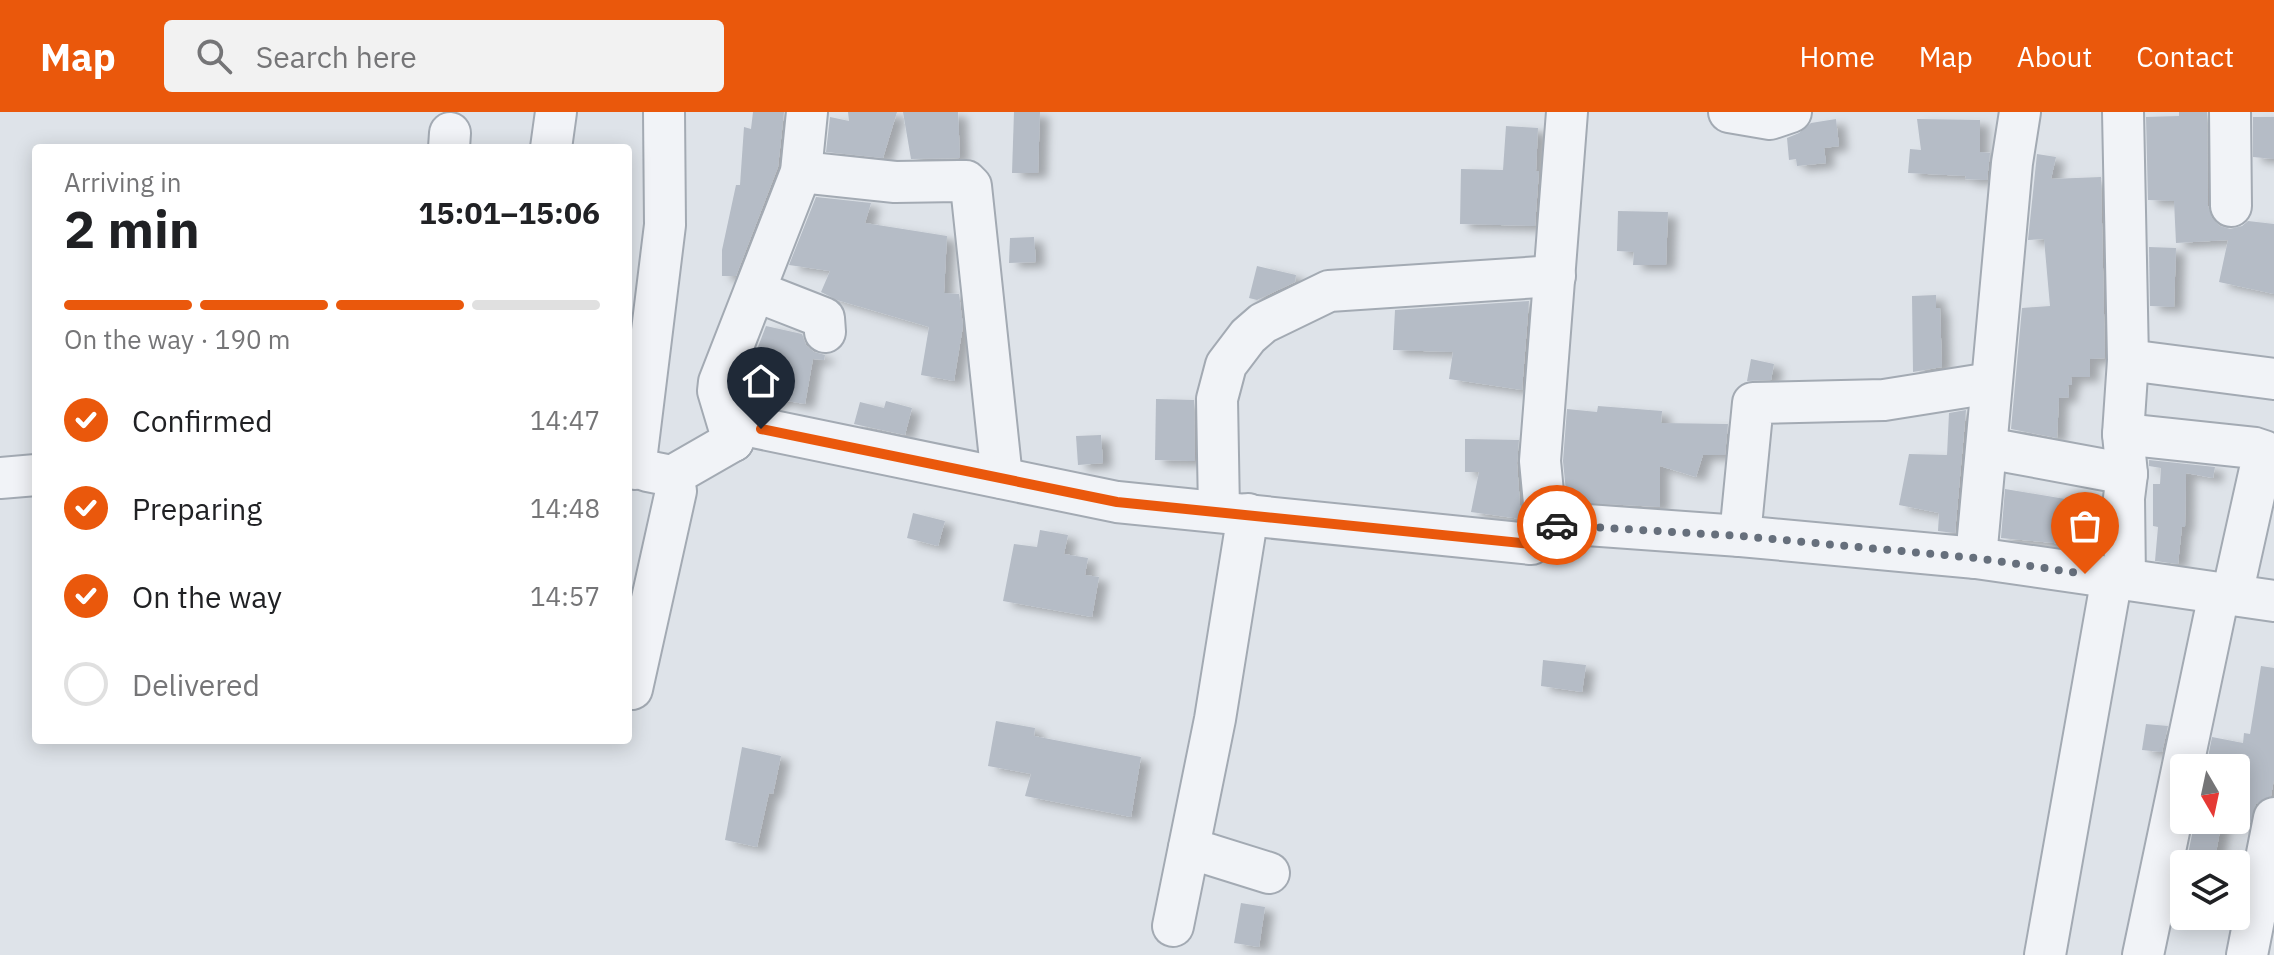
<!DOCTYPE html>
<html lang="en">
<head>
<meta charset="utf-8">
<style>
  body { margin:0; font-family:"IBM Plex Sans",sans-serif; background:#f2f2f2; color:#202124; height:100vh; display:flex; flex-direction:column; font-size:30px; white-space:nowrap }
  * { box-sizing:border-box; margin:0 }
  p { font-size:26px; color:#757577 }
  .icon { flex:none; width:44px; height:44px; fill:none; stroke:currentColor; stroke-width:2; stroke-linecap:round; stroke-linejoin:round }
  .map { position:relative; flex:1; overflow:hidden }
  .panel { position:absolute; left:32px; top:32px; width:600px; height:600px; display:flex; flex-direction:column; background:#fff; border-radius:8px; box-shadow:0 4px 20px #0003 }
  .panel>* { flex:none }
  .needle { width:52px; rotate:171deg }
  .controls { position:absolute; left:2170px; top:642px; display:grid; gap:16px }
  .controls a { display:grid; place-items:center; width:80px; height:80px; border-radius:8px; background:#fff; box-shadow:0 4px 20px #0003; font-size:40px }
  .pin { position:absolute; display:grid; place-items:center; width:68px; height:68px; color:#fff; margin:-82px -34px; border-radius:50% 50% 50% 0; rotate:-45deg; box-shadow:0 0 8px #0007 }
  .pin .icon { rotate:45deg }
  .courier { position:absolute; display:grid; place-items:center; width:80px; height:80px; margin:-40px; border:6px solid #ea580c; border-radius:50%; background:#fff; color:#222; box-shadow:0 2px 10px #0007 }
  .head em { font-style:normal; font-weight:700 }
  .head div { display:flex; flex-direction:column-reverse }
  .head { display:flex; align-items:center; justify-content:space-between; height:136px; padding:0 32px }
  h1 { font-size:52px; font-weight:700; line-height:60px }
  .bar { display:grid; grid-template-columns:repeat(4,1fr); gap:12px 8px; align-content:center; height:96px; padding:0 32px }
  .bar i { height:10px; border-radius:6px; background:#e0e0e0 }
  .bar .active { background:#ea580c }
  .bar p { grid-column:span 4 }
  ol { padding:0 32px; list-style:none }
  li { display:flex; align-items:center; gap:24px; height:88px }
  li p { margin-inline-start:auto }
  li .icon { padding:8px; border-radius:50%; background:#ea580c; color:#fff; stroke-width:4 }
  li:last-child { color:#757577 }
  li i { width:44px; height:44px; border:4px solid #e0e0e0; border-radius:50% }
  header { display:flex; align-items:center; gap:48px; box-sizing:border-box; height:112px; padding:0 40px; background:#ea580c; color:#fff }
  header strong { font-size:38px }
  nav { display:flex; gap:44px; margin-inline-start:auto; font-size:28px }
  .search { width:560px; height:72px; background:#f2f2f2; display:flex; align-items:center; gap:20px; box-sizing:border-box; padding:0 28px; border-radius:8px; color:#757577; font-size:30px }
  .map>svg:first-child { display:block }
  .building { fill:#b5bcc6; filter:url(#shadow) }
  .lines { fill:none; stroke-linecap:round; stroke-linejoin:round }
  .minor-casing { stroke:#a3aab3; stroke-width:44 }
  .minor { stroke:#f1f3f7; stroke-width:40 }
  .done { stroke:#666f7c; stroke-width:8; stroke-dasharray:0 14.4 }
  .route { stroke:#ea580c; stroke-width:10 }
</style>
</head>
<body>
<header>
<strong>Map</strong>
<div class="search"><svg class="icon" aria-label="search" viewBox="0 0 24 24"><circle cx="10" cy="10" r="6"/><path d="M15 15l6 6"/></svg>Search here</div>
<nav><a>Home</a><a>Map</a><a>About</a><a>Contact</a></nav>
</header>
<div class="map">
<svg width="2274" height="843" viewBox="0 0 2274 843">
  <defs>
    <filter id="shadow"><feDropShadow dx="9" dy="5" stdDeviation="4" flood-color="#0004"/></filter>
  </defs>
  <rect width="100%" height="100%" fill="#dee3e9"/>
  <g class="building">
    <polygon points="753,0 784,0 778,55 736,164 722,164 722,138 736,73 740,73 744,15 751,17"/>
    <polygon points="848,0 897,0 883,46 826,40 830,5 849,9"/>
    <polygon points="903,0 958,0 960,46 911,47"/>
    <polygon points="1014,0 1040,0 1038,61 1012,61"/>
    <polygon points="2179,0 2207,0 2208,94 2212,106 2220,114 2230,117 2242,114 2248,109 2274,112 2274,182 2219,170 2228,128 2176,131 2174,89 2148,88 2146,5 2179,4"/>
    <polygon points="2253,5 2274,5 2274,47 2253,45"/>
    <polygon points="1836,7 1839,34 1824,36 1826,51 1797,54 1796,47 1789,48 1787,26 1799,21 1811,11"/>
    <polygon points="1917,7 1980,8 1980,40 1990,41 1987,68 1965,67 1966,64 1908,61 1910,37 1921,38"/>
    <polygon points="1506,14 1538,16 1536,59 1539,59 1535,114 1460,112 1461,57 1503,58"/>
    <polygon points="2037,42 2056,45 2051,67 2101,65 2105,246 2090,247 2090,265 2071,265 2072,273 2068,273 2069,285 2059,286 2057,326 2011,317 2022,196 2050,194 2044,127 2028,128"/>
    <polygon points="816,85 871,91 865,111 947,124 944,181 959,182 963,214 954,269 921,263 929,215 837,188 821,180 830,159 789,153"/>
    <polygon points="1618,99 1668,100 1666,153 1633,153 1634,140 1617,139"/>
    <polygon points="1034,125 1036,150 1009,151 1010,126"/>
    <polygon points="2149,135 2176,136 2174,195 2150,194"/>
    <polygon points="1257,154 1296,163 1295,170 1257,188 1249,186"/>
    <polygon points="1936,183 1936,196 1940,196 1942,255 1913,260 1912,184"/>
    <polygon points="1529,189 1522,278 1449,267 1453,240 1393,238 1395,198"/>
    <polygon points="766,214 802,222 806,233 814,240 825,243 824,248 813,247 805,292 776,287 775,292 749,286 758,254 751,253"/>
    <polygon points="1751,247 1774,252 1771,268 1747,269"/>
    <polygon points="1156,287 1194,288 1195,349 1155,348"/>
    <polygon points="886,289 912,296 905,323 854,312 860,290 884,296"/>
    <polygon points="1598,294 1662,299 1661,311 1728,312 1725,343 1703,343 1696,365 1660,354 1660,395 1567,390 1563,349 1567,297 1597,300"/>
    <polygon points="1966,298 1955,421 1938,419 1939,401 1899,393 1909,342 1947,343 1949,301"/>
    <polygon points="1101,323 1103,351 1078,353 1076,324"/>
    <polygon points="1465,327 1519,328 1517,351 1521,407 1471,400 1479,360 1465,360"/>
    <polygon points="2149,348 2215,355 2213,366 2186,361 2185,415 2182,415 2178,452 2155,449 2158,415 2153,414 2153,372 2160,372 2161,356 2149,354"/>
    <polygon points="2005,377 2101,393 2101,417 2100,423 2097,423 2095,435 2001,426"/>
    <polygon points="913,401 945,409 938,434 907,426"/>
    <polygon points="1040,418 1068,423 1064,442 1088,446 1085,463 1099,465 1092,505 1003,489 1014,432 1037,435"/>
    <polygon points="1543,548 1586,553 1582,580 1541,574"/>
    <polygon points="2261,554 2274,556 2274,667 2271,684 2256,692 2249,714 2236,711 2236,654 2208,649 2208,645 2212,625 2243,631 2244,621 2250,622"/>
    <polygon points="996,609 1035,616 1034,624 1141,645 1131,705 1025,684 1031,662 988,654"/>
    <polygon points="2146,612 2168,614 2162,640 2142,638"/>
    <polygon points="742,635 781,644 773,682 769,681 757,735 725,728"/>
    <polygon points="2195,708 2222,708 2214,752 2186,752"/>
    <polygon points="1241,791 1265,795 1259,835 1234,831"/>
  </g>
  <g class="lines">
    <g class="minor-casing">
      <g id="minor">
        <polyline points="1729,0 1770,7 1791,0"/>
        <polyline points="2123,0 2128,248 2123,322 2127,362 2124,386 2125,467"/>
        <polyline points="2230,0 2231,94"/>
        <polyline points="449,36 450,21"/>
        <polyline points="551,36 556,0"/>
        <polyline points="801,60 895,70 959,69 966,69 971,74 1002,366"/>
        <polyline points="755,179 824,206 825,220"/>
        <polyline points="2128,248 2274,267"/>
        <polyline points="2123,322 2255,336 2264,339 2232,483"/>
        <polyline points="733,329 734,311 1117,390 1531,432 1546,412 1540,349 1567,0"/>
        <polyline points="733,329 718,279 719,270 801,60 807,0"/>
        <polyline points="1987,336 2127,362"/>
        <polyline points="635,357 665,113 664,0"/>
        <polyline points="647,359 672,364 733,329"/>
        <polyline points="0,366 36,363"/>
        <polyline points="1219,399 1217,287 1226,253 1248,224 1263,211 1329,179 1555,164"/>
        <polyline points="1546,412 1587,413 1740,424 1976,446 2274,489"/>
        <polyline points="1740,424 1753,291 1884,288 1991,271"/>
        <polyline points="1976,446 2012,51 2020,0"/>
        <polyline points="632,577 676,379 672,364"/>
        <polyline points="1189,736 1269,761"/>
        <polyline points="1173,814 1215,607 1248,402"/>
        <polyline points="2045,843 2112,465"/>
        <polyline points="2143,843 2219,482"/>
        <polyline points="2247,843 2274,706"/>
      </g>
    </g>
    <use href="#minor" class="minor"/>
  </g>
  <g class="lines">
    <polyline class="done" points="1557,413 1740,424 1976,446 2085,462"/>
    <polyline class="route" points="761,317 1117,390 1531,432 1546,412 1557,413"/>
  </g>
</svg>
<div class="controls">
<a><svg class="needle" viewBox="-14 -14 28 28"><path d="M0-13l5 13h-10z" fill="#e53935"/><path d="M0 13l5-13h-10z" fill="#757577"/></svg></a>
<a><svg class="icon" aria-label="layers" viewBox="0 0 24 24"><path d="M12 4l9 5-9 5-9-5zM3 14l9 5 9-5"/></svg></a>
</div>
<div class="pin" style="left:2085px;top:462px;background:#ea580c"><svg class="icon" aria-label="bag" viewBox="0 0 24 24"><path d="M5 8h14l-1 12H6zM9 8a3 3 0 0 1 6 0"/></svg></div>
<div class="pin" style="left:761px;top:317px;background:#1f2937"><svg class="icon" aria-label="home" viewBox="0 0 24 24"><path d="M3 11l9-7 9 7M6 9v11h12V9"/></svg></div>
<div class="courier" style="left:1557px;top:413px"><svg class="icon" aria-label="car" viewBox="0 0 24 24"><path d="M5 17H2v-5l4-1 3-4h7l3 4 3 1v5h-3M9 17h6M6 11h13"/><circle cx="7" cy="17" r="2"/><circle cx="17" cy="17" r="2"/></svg></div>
<section class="panel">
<div class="head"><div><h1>2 min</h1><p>Arriving in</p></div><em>15:01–15:06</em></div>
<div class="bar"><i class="active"></i><i class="active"></i><i class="active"></i><i></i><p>On the way · 190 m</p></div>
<ol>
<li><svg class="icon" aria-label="check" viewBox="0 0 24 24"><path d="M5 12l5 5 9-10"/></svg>Confirmed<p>14:47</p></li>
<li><svg class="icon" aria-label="check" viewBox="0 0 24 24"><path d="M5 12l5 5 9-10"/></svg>Preparing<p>14:48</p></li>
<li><svg class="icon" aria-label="check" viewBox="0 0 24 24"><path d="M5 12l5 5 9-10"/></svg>On the way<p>14:57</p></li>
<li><i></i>Delivered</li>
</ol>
</section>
</div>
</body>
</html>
